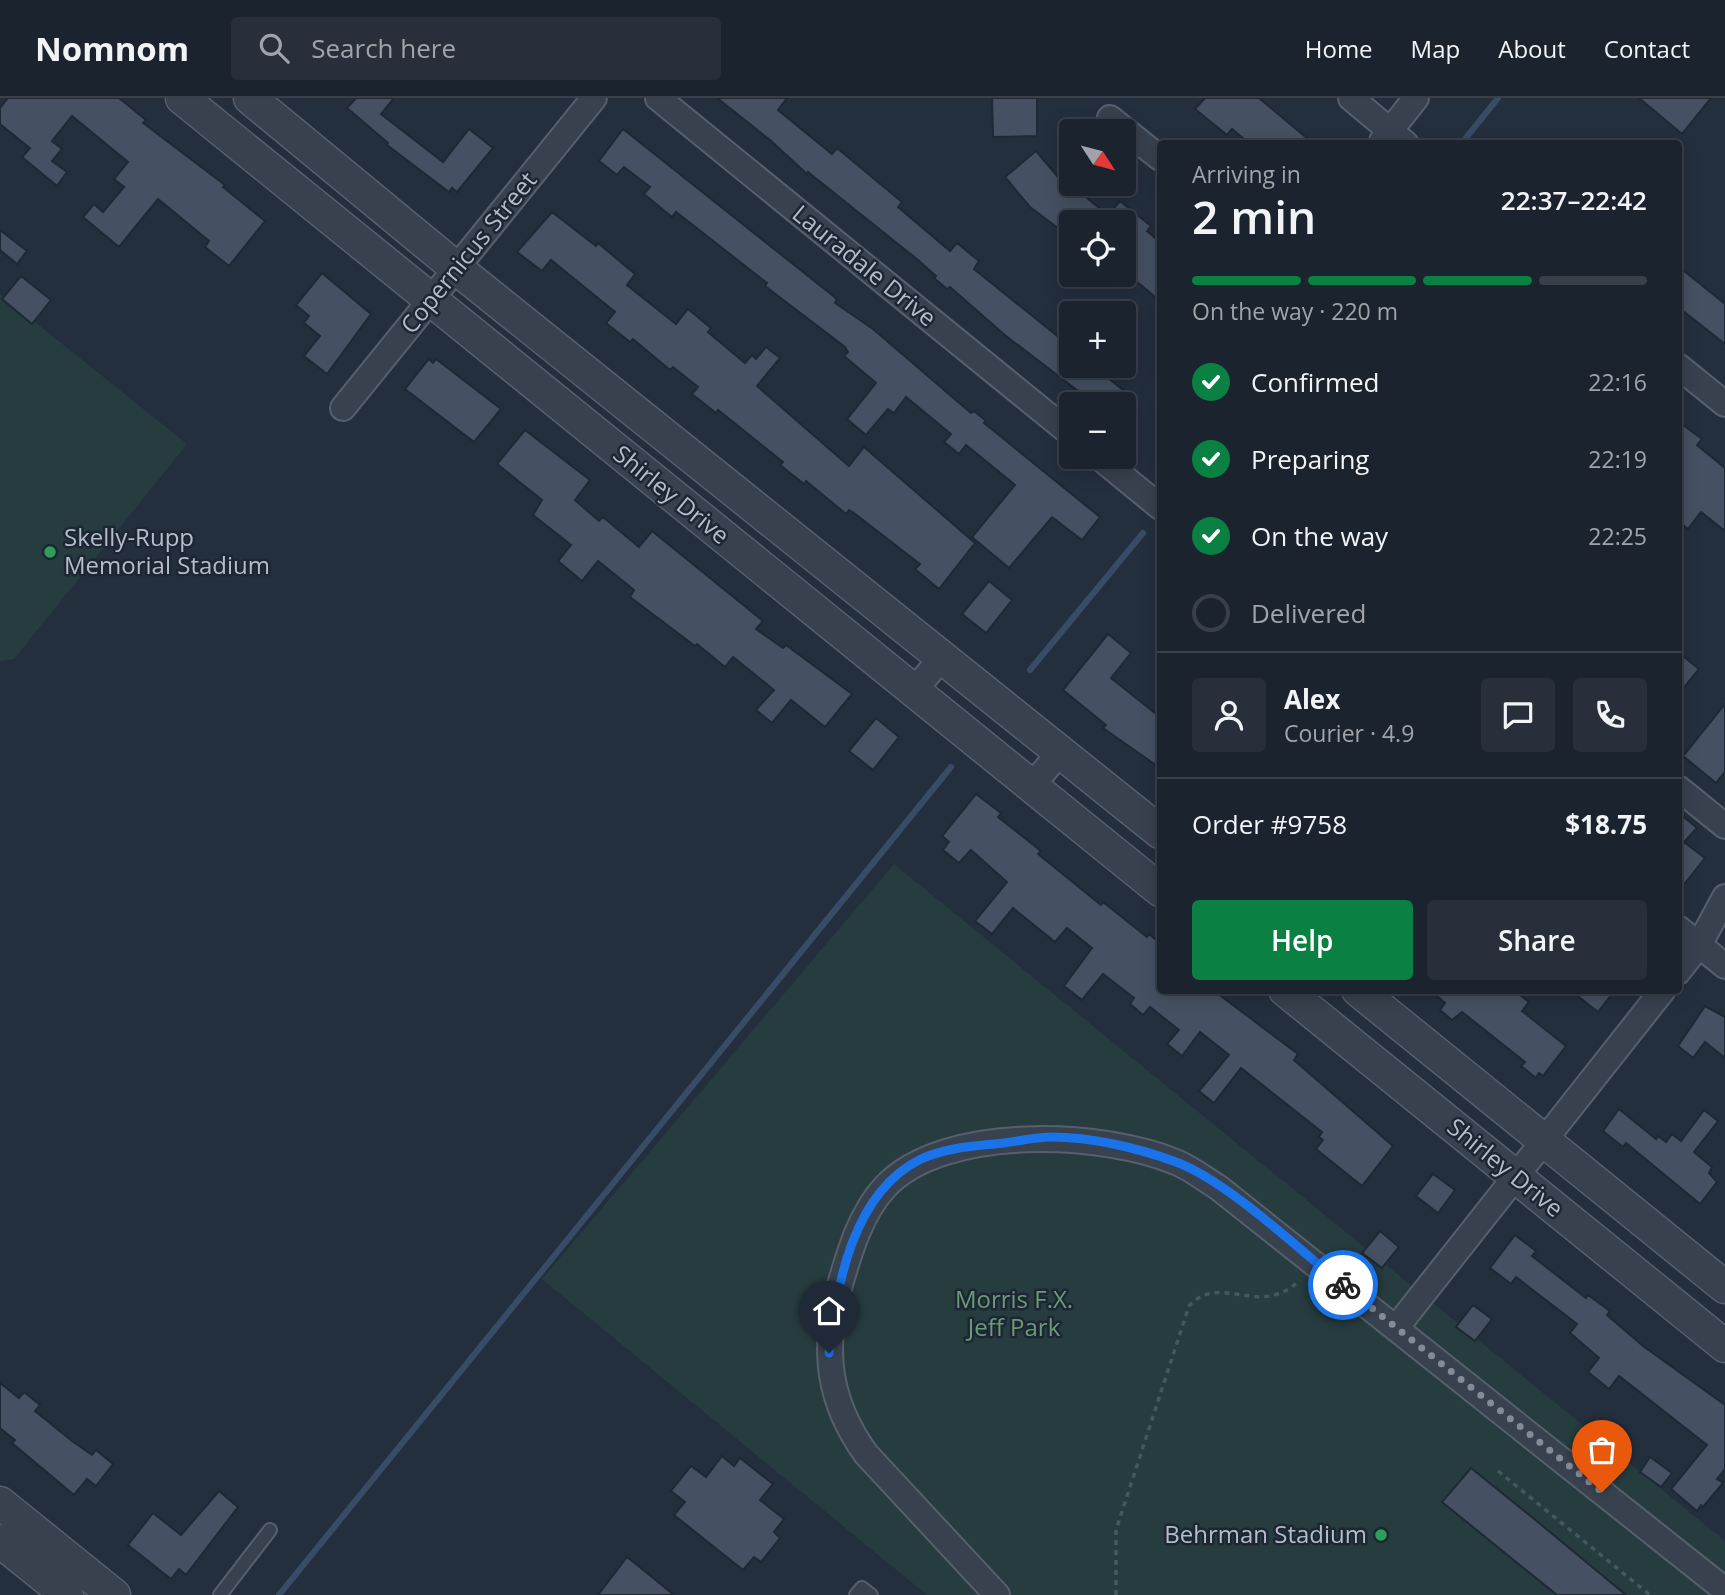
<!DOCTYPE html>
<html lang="en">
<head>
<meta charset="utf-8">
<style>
  body { margin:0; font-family:"Open Sans",sans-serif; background:#282f3a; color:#f1f3f6; height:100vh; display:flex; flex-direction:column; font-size:26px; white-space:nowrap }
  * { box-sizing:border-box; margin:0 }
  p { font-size:23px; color:#a0a4aa }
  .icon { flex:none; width:38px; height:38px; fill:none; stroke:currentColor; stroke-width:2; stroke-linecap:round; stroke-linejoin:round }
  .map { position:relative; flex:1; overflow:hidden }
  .details { position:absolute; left:1157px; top:42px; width:525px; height:854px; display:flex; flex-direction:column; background:#1b232e; border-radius:7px; box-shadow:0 4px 18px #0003,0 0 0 2px #39404a }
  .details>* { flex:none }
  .needle { width:46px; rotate:126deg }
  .controls { position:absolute; left:1059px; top:21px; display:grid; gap:14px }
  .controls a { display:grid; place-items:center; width:77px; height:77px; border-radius:7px; background:#1b232e; box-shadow:0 4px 18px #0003,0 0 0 2px #39404a; font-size:35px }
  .pin { position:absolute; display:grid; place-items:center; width:60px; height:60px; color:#fff; margin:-72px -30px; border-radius:50% 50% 50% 0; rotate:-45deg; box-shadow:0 0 7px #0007 }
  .pin .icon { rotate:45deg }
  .courier { position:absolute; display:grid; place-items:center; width:70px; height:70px; margin:-35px; border:5px solid #1a73e8; border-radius:50%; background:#fff; color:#222; box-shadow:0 2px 9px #0007 }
  .headline em { font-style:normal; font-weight:600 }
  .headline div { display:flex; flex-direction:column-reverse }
  .headline { display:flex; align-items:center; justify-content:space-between; height:119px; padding:0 35px }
  h1 { font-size:46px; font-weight:600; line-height:52px }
  .bar { display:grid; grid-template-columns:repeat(4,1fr); gap:10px 7px; align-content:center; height:84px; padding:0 35px }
  .bar i { height:9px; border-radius:5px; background:#39404a }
  .bar .selected { background:#0b8043 }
  .bar p { grid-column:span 4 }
  .line { display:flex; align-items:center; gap:18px; padding:0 35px; border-top:2px solid #39404a }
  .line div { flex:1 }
  .round { display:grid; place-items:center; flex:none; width:74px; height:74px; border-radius:7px; background:#282f3a }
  ol { padding:0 35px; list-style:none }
  li { display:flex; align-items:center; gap:21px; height:77px }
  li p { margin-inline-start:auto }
  li .icon { padding:7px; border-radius:50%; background:#0b8043; color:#fff; stroke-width:4 }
  li:last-child { color:#a0a4aa }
  li i { width:38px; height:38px; border:4px solid #39404a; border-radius:50% }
  .action { display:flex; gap:14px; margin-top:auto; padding:14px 35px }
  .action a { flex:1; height:80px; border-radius:7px; background:#0b8043; color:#fff; font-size:28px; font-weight:600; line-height:80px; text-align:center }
  .action a+a { background:#282f3a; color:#f1f3f6 }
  header { display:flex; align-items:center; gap:42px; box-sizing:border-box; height:98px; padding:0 35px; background:#1b232e; border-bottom:2px solid #39404a }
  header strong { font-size:33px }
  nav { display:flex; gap:38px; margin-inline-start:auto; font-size:24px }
  .search { width:490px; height:63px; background:#282f3a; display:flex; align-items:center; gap:18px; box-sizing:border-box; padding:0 24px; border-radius:7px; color:#a0a4aa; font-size:26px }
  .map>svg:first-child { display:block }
  .green { fill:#263c3f }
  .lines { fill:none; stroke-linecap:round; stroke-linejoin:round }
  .stream { stroke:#394c67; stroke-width:6 }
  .building { fill:#455162; stroke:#1f2835; stroke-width:2 }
  .service-casing { stroke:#565f6c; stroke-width:16 }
  .minor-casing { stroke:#565f6c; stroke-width:28 }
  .tertiary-casing { stroke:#565f6c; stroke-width:35 }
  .path { stroke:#44595c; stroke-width:3.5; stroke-dasharray:5 5; stroke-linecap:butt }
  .service { stroke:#38414e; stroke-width:12 }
  .minor { stroke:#38414e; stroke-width:24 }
  .tertiary { stroke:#38414e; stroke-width:32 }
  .done { stroke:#828b98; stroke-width:7; stroke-dasharray:0 12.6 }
  .route { stroke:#1a73e8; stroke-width:9 }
  .leisure-dot { fill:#2e9e5b; stroke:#1d2633; stroke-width:2.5 }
  .labels { text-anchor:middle; stroke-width:5; stroke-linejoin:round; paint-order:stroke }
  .street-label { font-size:24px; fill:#b4bcc9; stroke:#1d2633 }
  .poi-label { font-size:24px; fill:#b4bcc9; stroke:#1d2633; text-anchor:start }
  .park-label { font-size:24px; fill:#6b9a76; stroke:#1d2633 }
</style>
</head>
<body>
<header>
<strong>Nomnom</strong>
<div class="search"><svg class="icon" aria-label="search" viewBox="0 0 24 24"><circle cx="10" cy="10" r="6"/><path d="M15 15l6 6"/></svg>Search here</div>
<nav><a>Home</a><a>Map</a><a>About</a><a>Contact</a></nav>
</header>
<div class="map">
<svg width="1725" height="1497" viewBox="0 0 1725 1497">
  <rect width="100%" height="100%" fill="#242f3e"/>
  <g class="green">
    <polygon points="0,196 187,346 14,561 0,563"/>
    <polygon points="894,766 1725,1443 1725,1497 927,1497 542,1181"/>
  </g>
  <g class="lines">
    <g class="stream">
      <polyline points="1461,46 1498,0"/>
      <polyline points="1030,572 1143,435"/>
      <polyline points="279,1497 951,669"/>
    </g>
  </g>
  <g class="building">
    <polygon points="8,0 119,0 146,22 143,25 225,87 223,89 265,123 229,168 205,149 209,143 158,101 119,149 83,119 94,106 103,114 124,89 114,81 128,64 72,18 52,43 62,51 52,63 67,74 57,88 22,59 30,50 0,26 0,10"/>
    <polygon points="356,0 394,0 381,16 443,64 469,31 493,50 457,94 452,90 449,94 387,47 388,45 347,10"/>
    <polygon points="717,0 787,0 778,12 832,56 837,50 902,104 898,109 950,153 957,145 979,163 974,171 1071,249 1071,268 1093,268 1123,292 1112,306 1079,306 1086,299 1006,238 950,189 947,191 934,180 936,178 918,162 808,74 807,76 770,42"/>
    <polygon points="992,0 1037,0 1037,38 993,39"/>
    <polygon points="1205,0 1259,0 1314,46 1250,46 1232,31 1227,37 1195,11"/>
    <polygon points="1639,0 1711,0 1682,36"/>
    <polygon points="623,31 837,201 835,205 873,231 971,315 974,313 986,323 984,325 1100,419 1082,442 1052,419 1009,470 972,439 1015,387 966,347 959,356 944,344 951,336 906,299 894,315 888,311 866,337 847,321 876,285 844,258 848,254 845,249 765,188 767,185 676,114 672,119 644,96 650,89 624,69 617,77 599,63"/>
    <polygon points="1036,53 1068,91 1071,87 1108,117 1120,103 1151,128 1147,133 1160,144 1160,203 1124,173 1130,165 1124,160 1124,124 1071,124 1071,140 1030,109 1005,79"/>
    <polygon points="552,114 596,148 598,145 635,176 627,187 676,226 688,211 711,230 708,234 745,265 752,257 756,261 766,249 780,260 757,288 849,368 864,349 975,445 939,491 915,471 920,466 854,415 849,412 846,416 806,383 804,386 780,367 783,364 718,312 716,315 692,296 698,289 673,269 670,272 633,241 630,244 606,225 615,214 551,162 542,173 517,154"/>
    <polygon points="0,132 27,153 17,166 0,152"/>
    <polygon points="1678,168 1725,206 1725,246 1678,209"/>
    <polygon points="322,175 371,216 327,276 304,258 320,238 304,225 309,218 296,207"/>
    <polygon points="21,178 51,202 32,226 2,201"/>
    <polygon points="429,261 433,265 436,261 501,311 474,344 405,291"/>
    <polygon points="1678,323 1702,341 1697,347 1725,370 1725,433 1701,414 1688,431 1678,423"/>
    <polygon points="525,332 590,382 575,402 599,423 603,419 639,449 652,433 763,523 756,531 783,550 786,547 852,596 825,629 791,602 772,625 756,612 774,592 733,559 725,569 697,546 695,548 630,499 634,492 598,463 582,483 558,463 571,447 533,417 542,402 497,366"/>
    <polygon points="989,483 1012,502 986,535 962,516"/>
    <polygon points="1108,536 1131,555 1111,580 1160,619 1160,670 1103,630 1106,627 1063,592"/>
    <polygon points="1678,554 1699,571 1678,597"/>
    <polygon points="1725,606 1725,674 1716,685 1683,658"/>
    <polygon points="876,620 899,639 873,672 849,653"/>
    <polygon points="976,696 1001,715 998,719 1041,753 1038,756 1101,807 1103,804 1147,839 1149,836 1160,845 1160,892 1213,892 1298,956 1294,962 1393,1048 1362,1088 1316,1051 1323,1042 1319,1039 1322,1034 1241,970 1214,1005 1199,993 1229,957 1200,934 1182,958 1167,946 1179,932 1150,909 1143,917 1130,906 1134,900 1103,876 1082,902 1064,888 1092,850 1067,830 1055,844 1013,810 992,836 975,823 1007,784 971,752 959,765 943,752 949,744 942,738"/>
    <polygon points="1678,714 1697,730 1684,744 1705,760 1678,794"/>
    <polygon points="1430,892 1514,892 1529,904 1522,913 1566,948 1543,978 1539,975 1536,980 1521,968 1525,964 1462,914 1452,922 1440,912 1445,905"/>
    <polygon points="1570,892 1615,892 1598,914"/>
    <polygon points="1705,908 1725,919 1725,960 1705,944 1693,960 1678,948"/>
    <polygon points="1619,1011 1656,1041 1658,1038 1666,1044 1672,1036 1681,1043 1704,1012 1718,1023 1694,1054 1712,1069 1709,1075 1717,1084 1700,1106 1626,1045 1623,1049 1603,1033"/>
    <polygon points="1433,1076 1455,1092 1438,1115 1416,1098"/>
    <polygon points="1380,1133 1399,1149 1382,1170 1362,1155"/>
    <polygon points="1515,1137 1536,1153 1532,1158 1586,1200 1588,1197 1610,1213 1607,1217 1643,1248 1725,1307 1725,1371 1717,1381 1723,1385 1703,1409 1701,1407 1697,1413 1671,1391 1707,1347 1619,1278 1609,1291 1588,1274 1599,1260 1570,1235 1577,1226 1516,1179 1511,1186 1490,1170"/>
    <polygon points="1473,1207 1492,1221 1475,1243 1456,1229"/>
    <polygon points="0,1285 19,1300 24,1294 40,1307 35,1313 72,1343 92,1357 96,1352 113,1366 96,1388 87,1381 74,1397 12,1345 15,1342 0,1330"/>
    <polygon points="722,1358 734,1368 740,1360 773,1386 760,1402 784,1421 774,1434 780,1440 761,1464 754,1459 743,1472 674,1417 685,1404 671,1393 691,1368 706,1379"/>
    <polygon points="1650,1359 1672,1375 1661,1389 1640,1374"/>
    <polygon points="1471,1370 1533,1420 1626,1497 1557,1497 1442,1404"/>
    <polygon points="219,1393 238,1409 186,1477 179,1471 171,1481 128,1447 153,1415 181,1437"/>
    <polygon points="627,1459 647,1475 674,1497 598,1497"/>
  </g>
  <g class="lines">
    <g class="service-casing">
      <g id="service">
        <polyline points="220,1497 270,1432"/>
        <polyline points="856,1497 862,1490 871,1497"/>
      </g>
    </g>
    <g class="minor-casing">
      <g id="minor">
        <polyline points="658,0 1071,336"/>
        <polyline points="1351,0 1406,46"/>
        <polyline points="1110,20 1160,60"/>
        <polyline points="1382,43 1416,0"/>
        <polyline points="1678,268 1725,306"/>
        <polyline points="343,310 594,0"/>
        <polyline points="1099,359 1160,409"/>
        <polyline points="914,593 942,559"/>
        <polyline points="1032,688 1060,654"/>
        <polyline points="1678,690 1725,728"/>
        <polyline points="1678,830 1725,868"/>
        <polyline points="1678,874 1699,847 1725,799"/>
        <polyline points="1396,1230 1663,892"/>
        <path d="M 997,1497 L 866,1356 C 828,1303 822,1252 839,1190 C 849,1156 860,1116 885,1089 C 944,1026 1104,1033 1178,1065 C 1192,1071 1206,1082 1219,1090 L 1725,1492"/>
      </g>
    </g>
    <g class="tertiary-casing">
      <g id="tertiary">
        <polyline points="182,0 1160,792"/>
        <polyline points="250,0 456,170 1160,734"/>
        <polyline points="1285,892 1725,1248"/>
        <polyline points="1358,892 1725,1189"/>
        <polyline points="0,1405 114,1497"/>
        <polyline points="0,1443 67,1497"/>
      </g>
    </g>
    <g class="path">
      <polyline points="1498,1373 1650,1497"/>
      <path d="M 1116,1497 L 1116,1432 L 1189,1208 C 1221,1173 1259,1222 1300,1182"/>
    </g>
    <use href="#service" class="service"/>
    <use href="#minor" class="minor"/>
    <use href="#tertiary" class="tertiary"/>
  </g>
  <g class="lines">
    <polyline class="done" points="1343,1187 1602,1394"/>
    <path class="route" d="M 829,1255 C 836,1188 853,1094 921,1061 C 947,1049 976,1048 1004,1045 C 1019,1043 1036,1039 1051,1039 C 1091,1039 1139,1050 1176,1064 C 1226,1082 1300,1152 1343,1187"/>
  </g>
  <g class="leisure-dot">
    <circle cx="50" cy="454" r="7"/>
    <circle cx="1381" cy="1437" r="7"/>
  </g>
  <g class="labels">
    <g class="street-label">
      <text transform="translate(469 155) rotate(-51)" y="8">Copernicus Street</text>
      <text transform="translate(864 168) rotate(39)" y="8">Lauradale Drive</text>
      <text transform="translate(671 397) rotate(39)" y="8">Shirley Drive</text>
      <text transform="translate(1505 1070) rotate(39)" y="8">Shirley Drive</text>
    </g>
    <g class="poi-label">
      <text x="64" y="448">Skelly-Rupp<tspan x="64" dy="28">Memorial Stadium</tspan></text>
      <text x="1367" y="1445" text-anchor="end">Behrman Stadium</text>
    </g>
    <g class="park-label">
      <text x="1014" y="1210">Morris F.X.<tspan x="1014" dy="28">Jeff Park</tspan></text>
    </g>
  </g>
</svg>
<div class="controls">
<a><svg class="needle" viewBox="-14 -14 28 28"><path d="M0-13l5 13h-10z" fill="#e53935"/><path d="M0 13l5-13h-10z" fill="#a0a4aa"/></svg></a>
<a><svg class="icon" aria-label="locate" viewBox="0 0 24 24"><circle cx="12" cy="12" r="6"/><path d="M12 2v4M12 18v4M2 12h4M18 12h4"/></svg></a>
<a>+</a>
<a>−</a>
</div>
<div class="pin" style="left:1602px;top:1394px;background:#ea580c"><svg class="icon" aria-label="bag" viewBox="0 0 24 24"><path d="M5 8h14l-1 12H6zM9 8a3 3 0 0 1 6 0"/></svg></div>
<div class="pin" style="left:829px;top:1255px;background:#1f2937"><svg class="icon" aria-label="home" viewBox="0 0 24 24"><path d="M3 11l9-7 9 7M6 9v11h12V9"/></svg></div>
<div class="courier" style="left:1343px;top:1187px"><svg class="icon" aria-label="bike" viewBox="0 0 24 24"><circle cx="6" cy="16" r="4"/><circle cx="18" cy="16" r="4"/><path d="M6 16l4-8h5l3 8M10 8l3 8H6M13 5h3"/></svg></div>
<section class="details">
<div class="headline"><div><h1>2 min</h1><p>Arriving in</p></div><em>22:37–22:42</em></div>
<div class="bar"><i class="selected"></i><i class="selected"></i><i class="selected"></i><i></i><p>On the way · 220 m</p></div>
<ol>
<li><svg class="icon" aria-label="check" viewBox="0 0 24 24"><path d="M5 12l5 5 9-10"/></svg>Confirmed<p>22:16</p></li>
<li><svg class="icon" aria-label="check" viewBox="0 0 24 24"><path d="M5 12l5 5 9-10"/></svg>Preparing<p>22:19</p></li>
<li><svg class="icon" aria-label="check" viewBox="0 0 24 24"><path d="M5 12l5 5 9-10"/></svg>On the way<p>22:25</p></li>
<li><i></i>Delivered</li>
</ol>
<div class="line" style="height:126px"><a class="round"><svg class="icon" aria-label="person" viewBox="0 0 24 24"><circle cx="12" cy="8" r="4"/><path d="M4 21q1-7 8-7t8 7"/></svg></a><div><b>Alex</b><p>Courier · 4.9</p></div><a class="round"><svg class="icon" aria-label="chat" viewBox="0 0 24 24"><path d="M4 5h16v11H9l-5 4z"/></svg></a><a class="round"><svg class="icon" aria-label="phone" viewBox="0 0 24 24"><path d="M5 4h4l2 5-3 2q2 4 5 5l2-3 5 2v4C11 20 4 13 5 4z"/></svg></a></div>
<div class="line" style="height:91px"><div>Order #9758</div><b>$18.75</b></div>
<div class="action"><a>Help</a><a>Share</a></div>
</section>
</div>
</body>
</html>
